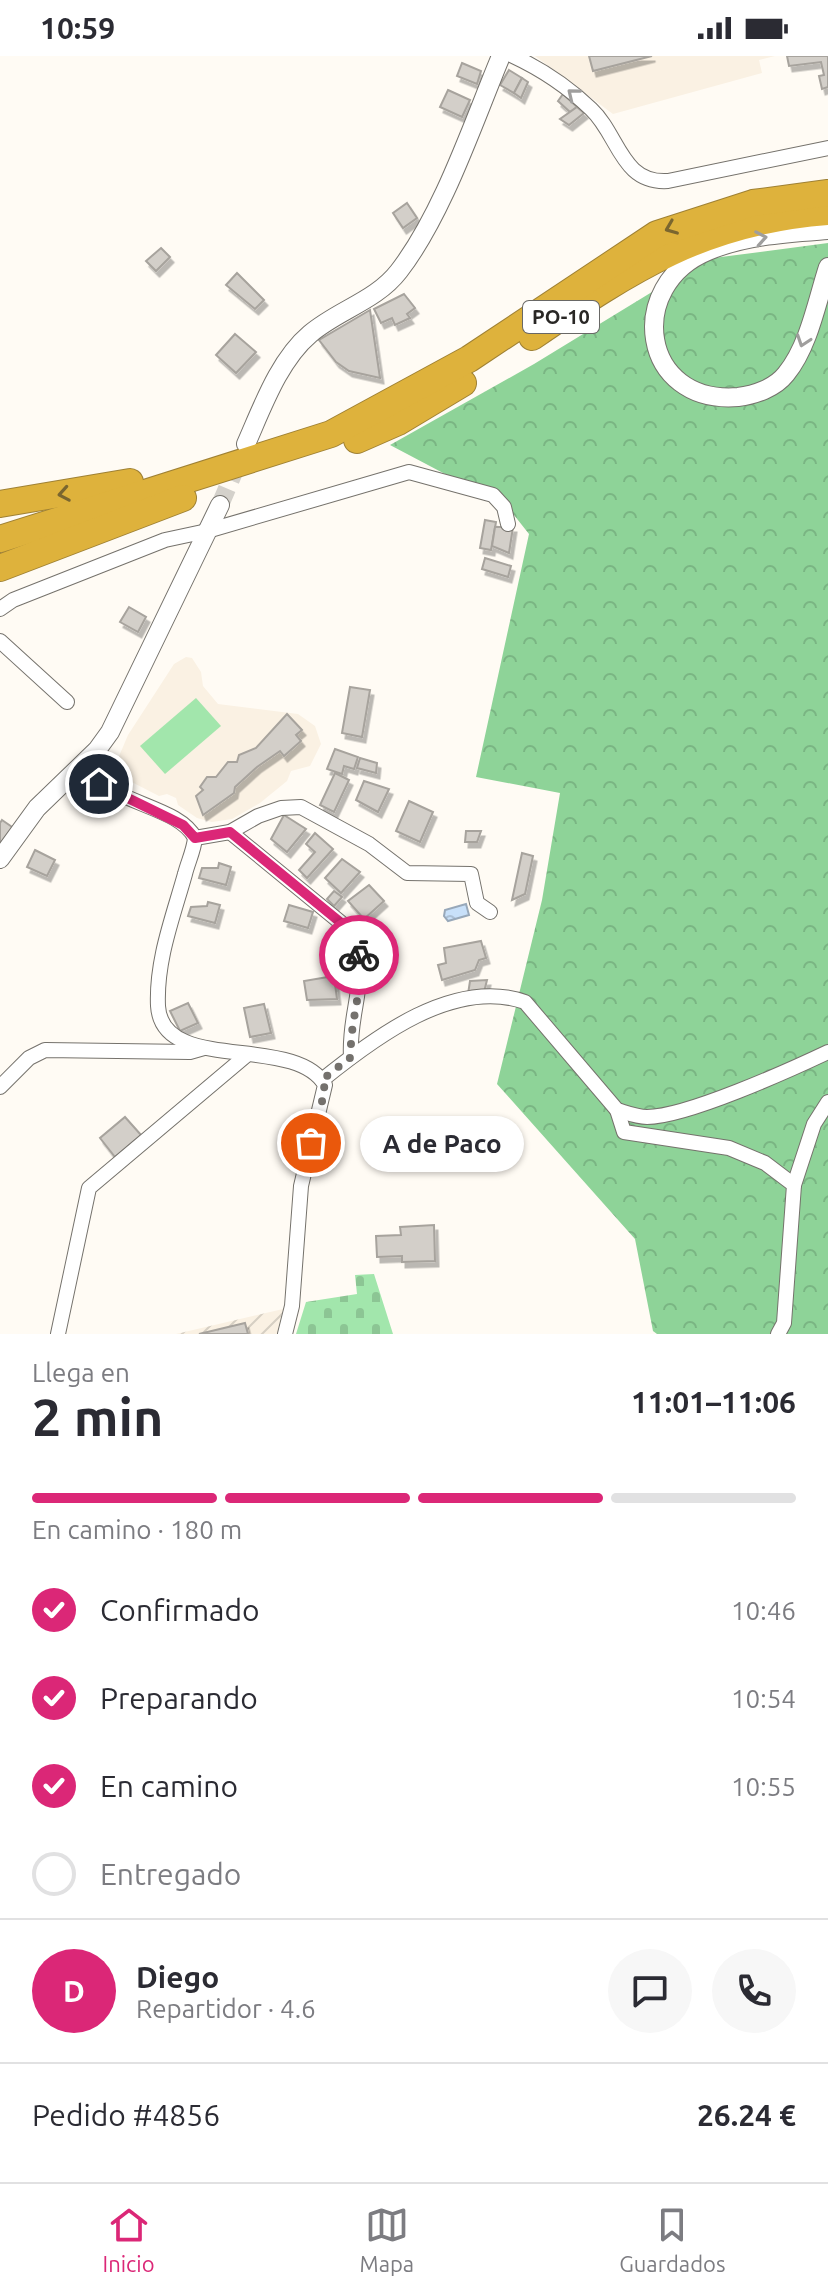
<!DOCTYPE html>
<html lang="es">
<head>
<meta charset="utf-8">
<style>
  body { margin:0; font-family:Ubuntu,sans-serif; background:#f7f7f7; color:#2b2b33; height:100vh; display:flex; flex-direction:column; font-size:30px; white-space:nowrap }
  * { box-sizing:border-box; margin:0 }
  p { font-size:26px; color:#7c7c81 }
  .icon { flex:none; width:44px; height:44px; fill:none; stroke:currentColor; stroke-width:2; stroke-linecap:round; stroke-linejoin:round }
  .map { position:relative; height:1278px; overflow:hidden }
  .drawer { display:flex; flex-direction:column; background:#fff; flex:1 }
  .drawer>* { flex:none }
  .pin { position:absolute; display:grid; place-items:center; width:68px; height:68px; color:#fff; margin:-34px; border:4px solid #fff; border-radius:50%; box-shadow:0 2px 8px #0007 }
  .courier { position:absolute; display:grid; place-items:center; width:80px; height:80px; margin:-40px; border:6px solid #db2777; border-radius:50%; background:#fff; color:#222; box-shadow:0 2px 10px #0007 }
  .bubble { position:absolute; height:56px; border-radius:28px; background:#fff; box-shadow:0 2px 6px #0004; font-size:26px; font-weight:600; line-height:56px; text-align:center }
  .headline em { font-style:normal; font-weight:600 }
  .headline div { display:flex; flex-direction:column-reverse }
  .headline { display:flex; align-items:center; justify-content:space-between; height:136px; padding:0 32px }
  h1 { font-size:52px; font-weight:600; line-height:60px }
  .bar { display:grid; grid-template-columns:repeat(4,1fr); gap:12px 8px; align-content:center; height:96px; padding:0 32px }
  .bar i { height:10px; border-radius:6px; background:#e1e1e2 }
  .bar .active { background:#db2777 }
  .bar p { grid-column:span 4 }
  .line { display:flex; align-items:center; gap:20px; padding:0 32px; border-top:2px solid #e1e1e2 }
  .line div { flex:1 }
  .round { display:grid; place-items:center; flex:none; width:84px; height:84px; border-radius:42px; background:#f7f7f7 }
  ol { padding:0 32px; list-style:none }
  li { display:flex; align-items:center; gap:24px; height:88px }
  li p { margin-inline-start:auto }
  li .icon { padding:8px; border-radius:50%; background:#db2777; color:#fff; stroke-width:4 }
  li:last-child { color:#7c7c81 }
  li i { width:44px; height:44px; border:4px solid #e1e1e2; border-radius:50% }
  .status { display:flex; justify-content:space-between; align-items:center; height:56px; padding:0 40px; background:#fff; direction:ltr }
  .status svg { height:22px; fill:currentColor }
  .tab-bar { display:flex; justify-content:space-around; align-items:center; height:112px; border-top:2px solid #e1e1e2; background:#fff; font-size:22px; color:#7c7c81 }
  .tab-bar a { display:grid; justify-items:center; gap:4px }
  .tab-bar .active { color:#db2777 }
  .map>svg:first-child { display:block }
  .built { fill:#faf1e3 }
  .industrial { fill:url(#industrial-furrows) }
  .forest { fill:url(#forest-crowns) }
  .cemetery { fill:url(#cemetery-stones) }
  .pitch { fill:#a2e6ac }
  .water { fill:url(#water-ripples); stroke:#98a8b9; stroke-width:2 }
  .building { fill:#d3cfc9; stroke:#a7a39d; stroke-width:2; filter:url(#shadow) }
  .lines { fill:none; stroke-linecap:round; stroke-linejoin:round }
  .tertiary-tunnel { stroke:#d4d1cb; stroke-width:18; stroke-dasharray:18 9; stroke-linecap:butt }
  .minor-casing { stroke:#75726c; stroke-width:16 }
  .tertiary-casing { stroke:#75726c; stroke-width:20 }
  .motorway-casing { stroke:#9f8134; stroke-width:28 }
  .minor { stroke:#fff; stroke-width:14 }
  .tertiary { stroke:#fff; stroke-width:18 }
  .motorway { stroke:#deb23c; stroke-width:26 }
  .oneway { stroke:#9f9e9d }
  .oneway2 { stroke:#7a662f }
  .done { stroke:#74716d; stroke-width:8; stroke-dasharray:0 14.4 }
  .route { stroke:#db2777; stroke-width:10 }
  .labels { text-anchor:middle; stroke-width:6; stroke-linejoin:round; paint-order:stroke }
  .shield { fill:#fff; stroke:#696866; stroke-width:2 }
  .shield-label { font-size:20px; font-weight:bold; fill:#292725 }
</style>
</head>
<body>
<div class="status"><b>10:59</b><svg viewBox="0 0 49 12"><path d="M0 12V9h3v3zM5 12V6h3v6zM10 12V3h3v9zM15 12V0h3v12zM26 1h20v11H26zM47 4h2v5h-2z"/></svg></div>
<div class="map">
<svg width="828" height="1278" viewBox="0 0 828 1278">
  <defs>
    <pattern id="industrial-furrows" width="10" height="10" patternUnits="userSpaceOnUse" patternTransform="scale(2)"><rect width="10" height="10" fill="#faf1e3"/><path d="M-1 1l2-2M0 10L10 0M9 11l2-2" fill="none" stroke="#d6cfc3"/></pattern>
    <pattern id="forest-crowns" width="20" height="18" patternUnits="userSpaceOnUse" patternTransform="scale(2)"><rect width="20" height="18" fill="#8ed398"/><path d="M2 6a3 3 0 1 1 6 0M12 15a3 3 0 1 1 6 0" fill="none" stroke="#7ab583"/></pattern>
    <pattern id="cemetery-stones" width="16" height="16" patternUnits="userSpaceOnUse" patternTransform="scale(2)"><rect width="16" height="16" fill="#a2e6ac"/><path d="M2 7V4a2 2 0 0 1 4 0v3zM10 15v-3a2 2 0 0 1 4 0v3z" fill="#8cc594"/></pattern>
    <pattern id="water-ripples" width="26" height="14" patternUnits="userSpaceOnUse" patternTransform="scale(2)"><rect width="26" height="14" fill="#c8e0f9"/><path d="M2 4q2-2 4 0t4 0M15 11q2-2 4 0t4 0" fill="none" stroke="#acc0d5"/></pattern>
    <filter id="shadow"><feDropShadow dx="3.5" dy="5.5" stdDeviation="0" flood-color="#0004"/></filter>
  </defs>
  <rect width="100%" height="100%" fill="#fffbf4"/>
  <g class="built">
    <polygon points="535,0 775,0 759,4 762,17 613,58"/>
    <polygon points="186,601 192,602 201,616 203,630 218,648 298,658 315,670 321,688 310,710 291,715 287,725 260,747 232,763 212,766 197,762 178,749 176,742 167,738 159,740 118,719 117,705 128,679 174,608"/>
  </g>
  <polygon class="industrial" points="283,1253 277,1278 176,1278"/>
  <polygon class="forest" points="828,187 828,1278 657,1278 653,1275 635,1183 497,1028 542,844 560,737 476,721 529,478 495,435 445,418 390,389 534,308 706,203"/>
  <polygon class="cemetery" points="374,1218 393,1278 296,1278 306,1246 357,1238 355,1219"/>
  <polygon class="pitch" points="196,642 221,670 165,718 140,690"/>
  <polygon class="water" points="466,848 469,859 448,865 444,860 445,854"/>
  <g class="building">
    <polygon points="589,0 652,0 593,15"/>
    <polygon points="787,0 828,0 828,31 822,33 819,20 824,19 821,6 789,10"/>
    <polygon points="462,7 481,15 477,28 457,20"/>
    <polygon points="509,14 522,22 514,37 500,29"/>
    <polygon points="522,22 528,26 521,42 514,37"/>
    <polygon points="448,34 470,44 462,61 440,51"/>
    <polygon points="563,38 577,51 570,56 558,45"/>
    <polygon points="577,51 584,57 569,69 560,63"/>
    <polygon points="407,147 417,162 403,172 393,157"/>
    <polygon points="161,192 170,201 156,215 146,205"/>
    <polygon points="237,217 264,244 255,253 226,229"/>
    <polygon points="404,238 415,252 407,258 410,262 395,269 392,262 381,267 374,253"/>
    <polygon points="370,254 380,322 349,315 336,306 319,284"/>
    <polygon points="235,278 256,296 236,317 216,299"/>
    <polygon points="485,464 496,466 491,494 480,492"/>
    <polygon points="495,471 513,471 509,497 492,490"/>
    <polygon points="485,502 511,510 508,521 482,513"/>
    <polygon points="129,551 146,561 138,576 120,566"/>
    <polygon points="350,631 370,634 362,681 342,677"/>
    <polygon points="287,658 302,674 296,679 301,685 284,700 280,695 257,711 235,731 234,737 203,759 196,740 203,734 200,731 207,721 216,721 228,706 237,706 239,699 256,692"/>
    <polygon points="335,693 358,701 354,713 344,710 342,718 327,713"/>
    <polygon points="360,702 377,707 376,717 357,712"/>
    <polygon points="335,717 349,724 334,756 320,749"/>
    <polygon points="364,725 389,733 378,756 356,744"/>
    <polygon points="409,745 433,756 420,786 396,775"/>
    <polygon points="284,759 306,773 287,796 271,783"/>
    <polygon points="2,764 15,773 0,795 0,767"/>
    <polygon points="466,775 481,775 477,786 465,786"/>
    <polygon points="315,777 333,793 307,822 299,814 315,796 306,788"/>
    <polygon points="35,794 55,804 47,820 27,811"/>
    <polygon points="522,797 533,800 525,838 512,844"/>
    <polygon points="342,803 360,816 341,837 325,822"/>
    <polygon points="219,807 231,811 226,829 199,822 202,812 218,812"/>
    <polygon points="369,829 384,845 364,863 348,845"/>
    <polygon points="334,835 342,841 334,850 327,843"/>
    <polygon points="208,846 220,849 215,867 188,860 191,851 207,850"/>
    <polygon points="289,849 313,856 308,872 284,865"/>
    <polygon points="481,885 486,902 479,904 475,914 442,924 438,909 446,907 444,892"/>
    <polygon points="334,920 337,943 307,944 304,925"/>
    <polygon points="487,924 484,936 468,938 470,925"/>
    <polygon points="188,947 198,967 180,975 170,955"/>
    <polygon points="264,948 271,977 250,981 244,952"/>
    <polygon points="125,1061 141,1079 115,1101 100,1082"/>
    <polygon points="434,1169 435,1205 402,1206 402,1200 377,1201 376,1180 401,1179 400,1171"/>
    <polygon points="245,1267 248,1278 199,1278"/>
  </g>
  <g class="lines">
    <polyline class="tertiary-tunnel" points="220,449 240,402"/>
    <g class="minor-casing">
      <g id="minor">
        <path d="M 513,0 C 541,13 569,32 591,53 C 619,79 621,128 668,125 L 828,92"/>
        <polyline points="0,553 13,544 165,484 207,475 409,416 493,439 504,451 508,468"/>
        <polyline points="0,585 67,646"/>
        <path d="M 83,707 C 104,748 178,748 195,782 C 194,794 188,806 185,818 C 173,861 156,904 158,950 C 162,1019 295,977 325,1029 L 301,1130 L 292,1250 L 285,1278"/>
        <path d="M 230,776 L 351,875 C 371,925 348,953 351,1001"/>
        <polyline points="195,782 230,776 258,760 281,752 301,751 369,788 407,817 471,818 477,847 490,856"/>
        <path d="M 322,1024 C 374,982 454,921 525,946 L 617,1054 C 627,1057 637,1061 647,1061 C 686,1061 790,1014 828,996"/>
        <polyline points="0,1031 29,1002 45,994 190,996 204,992"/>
        <polyline points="617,1054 624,1076 729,1092 765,1107 794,1129 784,1267 778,1278"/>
        <polyline points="794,1129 814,1068 828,1046"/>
        <polyline points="58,1278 89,1132 248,998"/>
      </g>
    </g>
    <g class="tertiary-casing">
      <g id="tertiary">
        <path d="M 828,174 C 788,177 746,179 708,195 C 625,229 640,349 738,341 C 755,339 775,332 786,318 C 809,290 817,245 828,211"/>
        <path d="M 246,388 C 262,352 279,304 310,278 C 338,254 376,245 399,215 C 443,158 473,67 501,0"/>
        <polyline points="0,803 37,752 97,694 110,676 220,449"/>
      </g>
    </g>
    <g class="motorway-casing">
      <g id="motorway">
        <path d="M 532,281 C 631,213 705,165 828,156"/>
        <polyline points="357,384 398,366 463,327"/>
        <polyline points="0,448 130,426"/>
        <polyline points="0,483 331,378 469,303 657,178 753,147 828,137"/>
        <polyline points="0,512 183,442"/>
      </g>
    </g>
    <use href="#minor" class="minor"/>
    <use href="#tertiary" class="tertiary"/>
    <use href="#motorway" class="motorway"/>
  </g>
  <defs><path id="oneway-chevron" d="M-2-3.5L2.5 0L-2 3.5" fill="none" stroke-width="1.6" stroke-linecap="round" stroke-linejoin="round" transform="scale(2)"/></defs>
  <g class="oneway">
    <use href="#oneway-chevron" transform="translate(573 38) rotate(-141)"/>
    <use href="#oneway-chevron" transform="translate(761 182) rotate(-10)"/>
    <use href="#oneway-chevron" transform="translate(803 285) rotate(109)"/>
  </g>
  <g class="oneway2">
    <use href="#oneway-chevron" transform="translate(671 172) rotate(158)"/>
    <use href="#oneway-chevron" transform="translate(64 438) rotate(170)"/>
  </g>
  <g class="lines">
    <path class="done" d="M 311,1087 L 325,1034 L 322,1024 L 351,1001 C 349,966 364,934 359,899"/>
    <polyline class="route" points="99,728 183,769 195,782 230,776 351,875 359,899"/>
  </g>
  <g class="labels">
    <rect class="shield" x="523" y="245" width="76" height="32" rx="6"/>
    <g class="shield-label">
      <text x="561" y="268">PO-10</text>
    </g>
  </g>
</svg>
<div class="pin" style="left:311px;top:1087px;background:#ea580c"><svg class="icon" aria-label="bag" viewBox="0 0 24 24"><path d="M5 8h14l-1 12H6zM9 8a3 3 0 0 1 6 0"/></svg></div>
<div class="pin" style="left:99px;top:728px;background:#1f2937"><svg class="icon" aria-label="home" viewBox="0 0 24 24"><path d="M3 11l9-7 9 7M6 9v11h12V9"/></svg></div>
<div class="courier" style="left:359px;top:899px"><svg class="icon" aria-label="bike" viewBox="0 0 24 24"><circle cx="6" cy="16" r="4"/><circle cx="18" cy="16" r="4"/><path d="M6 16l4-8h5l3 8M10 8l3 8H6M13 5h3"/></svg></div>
<div class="bubble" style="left:360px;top:1060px;width:164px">A de Paco</div>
</div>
<section class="drawer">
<div class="headline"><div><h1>2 min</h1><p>Llega en</p></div><em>11:01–11:06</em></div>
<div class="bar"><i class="active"></i><i class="active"></i><i class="active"></i><i></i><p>En camino · 180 m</p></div>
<ol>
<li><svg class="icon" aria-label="check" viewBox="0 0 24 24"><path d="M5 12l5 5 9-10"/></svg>Confirmado<p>10:46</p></li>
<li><svg class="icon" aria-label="check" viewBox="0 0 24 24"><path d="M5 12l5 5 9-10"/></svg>Preparando<p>10:54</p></li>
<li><svg class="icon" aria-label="check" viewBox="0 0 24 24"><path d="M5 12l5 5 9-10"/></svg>En camino<p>10:55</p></li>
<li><i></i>Entregado</li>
</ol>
<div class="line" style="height:144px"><b class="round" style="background:#db2777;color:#fff">D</b><div><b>Diego</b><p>Repartidor · 4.6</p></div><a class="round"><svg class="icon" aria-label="chat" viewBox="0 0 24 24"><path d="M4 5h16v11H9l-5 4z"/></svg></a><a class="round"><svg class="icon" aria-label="phone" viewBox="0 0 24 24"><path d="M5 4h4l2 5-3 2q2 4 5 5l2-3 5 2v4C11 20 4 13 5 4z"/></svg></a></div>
<div class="line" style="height:104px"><div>Pedido #4856</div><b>26.24 €</b></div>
</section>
<nav class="tab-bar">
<a class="active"><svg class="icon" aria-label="home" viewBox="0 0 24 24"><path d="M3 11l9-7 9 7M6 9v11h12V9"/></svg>Inicio</a>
<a><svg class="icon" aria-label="map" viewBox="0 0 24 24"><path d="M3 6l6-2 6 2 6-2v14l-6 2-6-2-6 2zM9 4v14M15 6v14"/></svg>Mapa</a>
<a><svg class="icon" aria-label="saved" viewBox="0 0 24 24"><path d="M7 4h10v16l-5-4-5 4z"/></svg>Guardados</a>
</nav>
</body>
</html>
